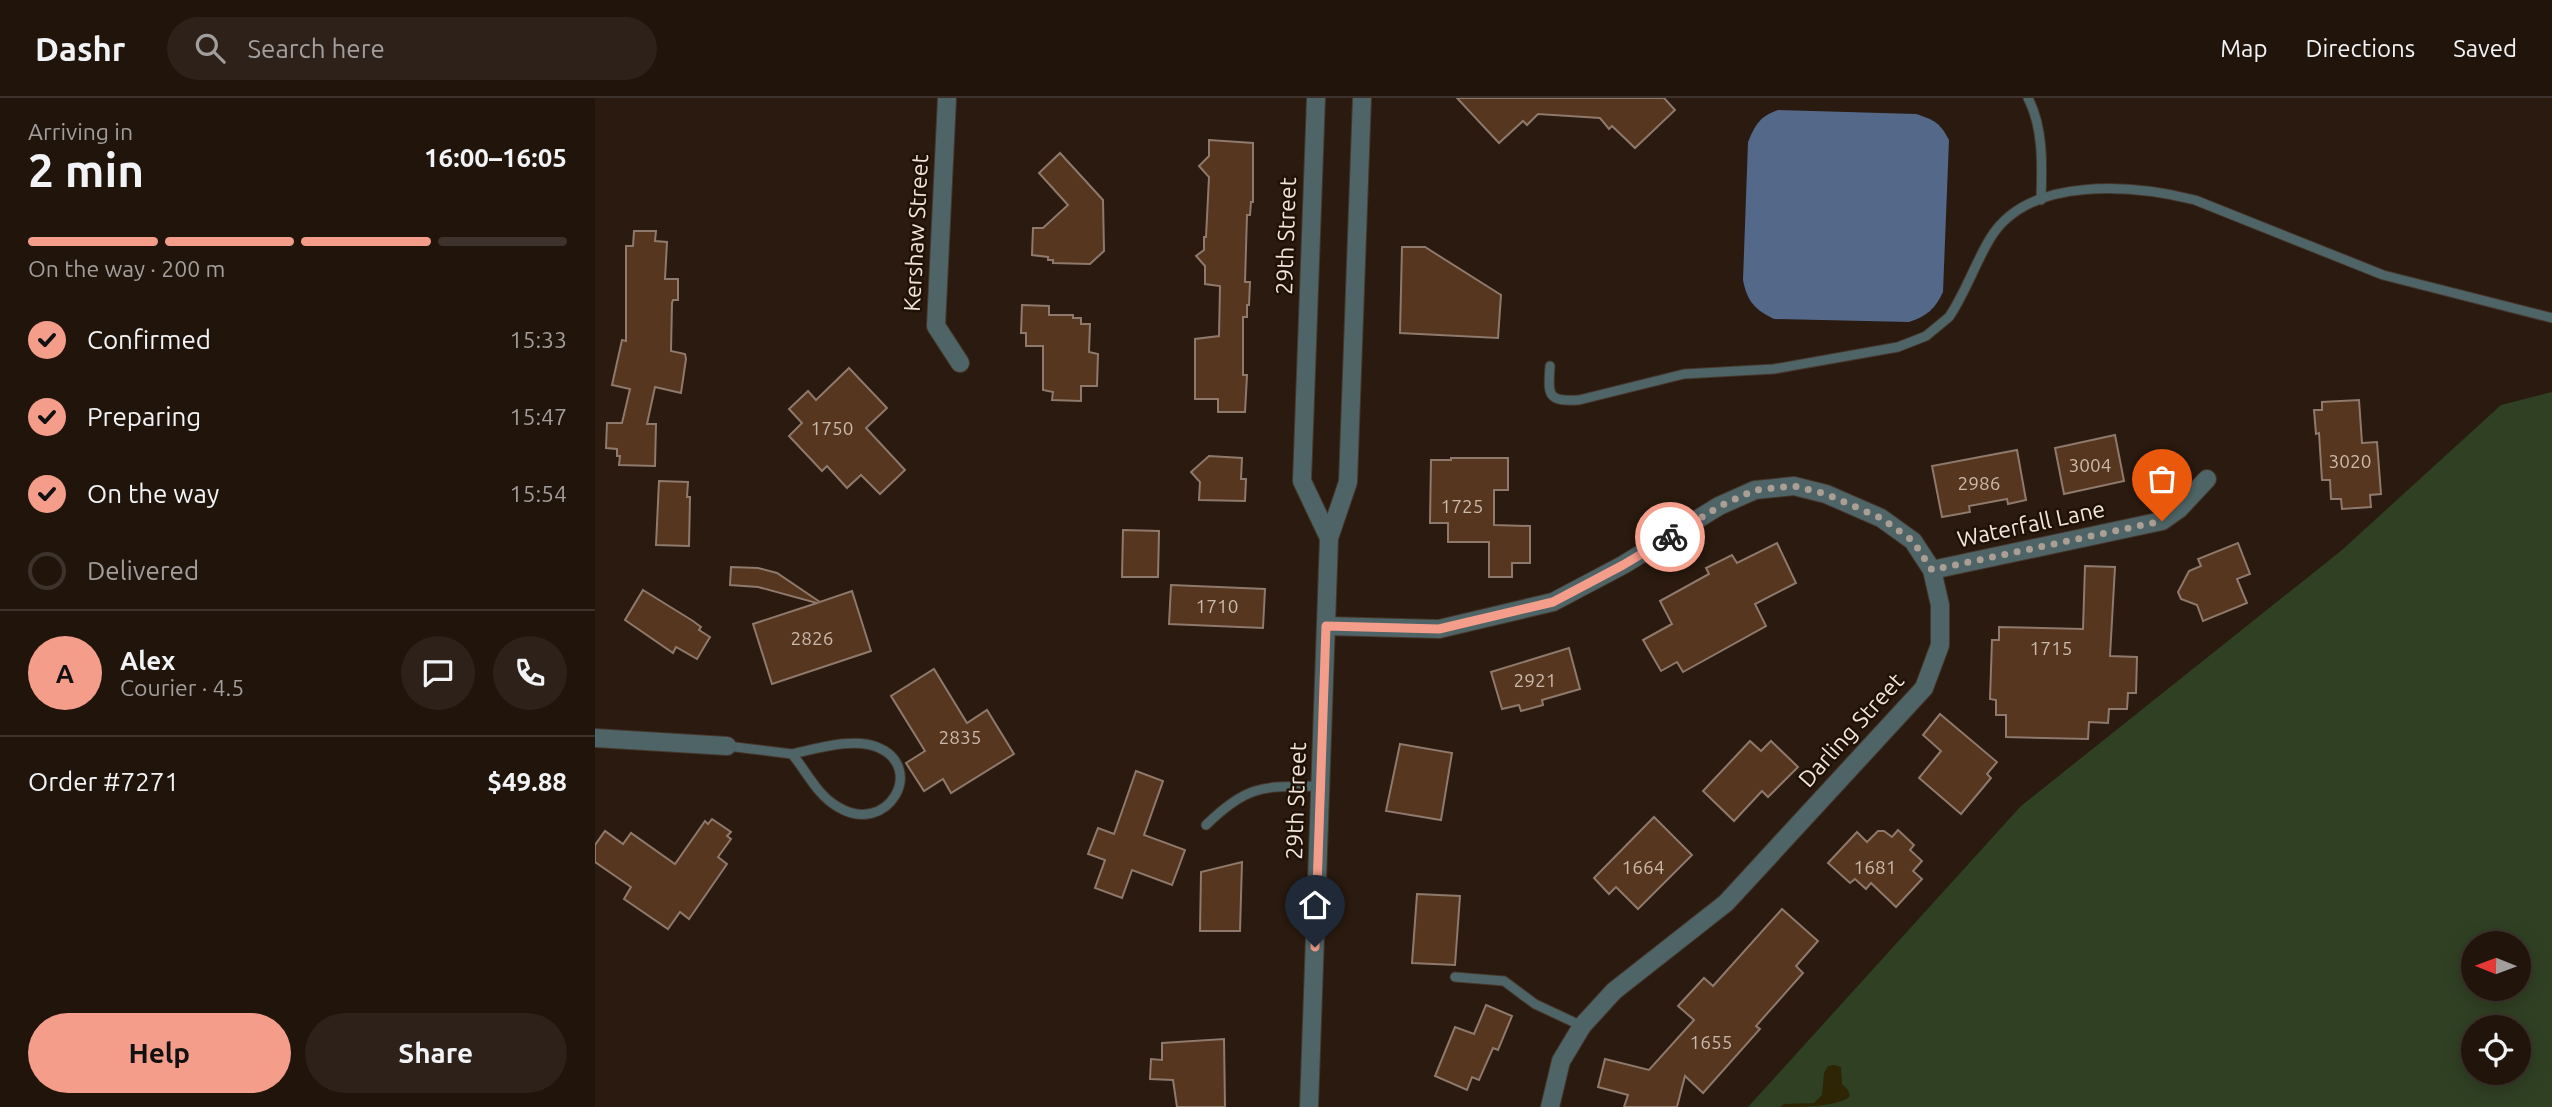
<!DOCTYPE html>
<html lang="en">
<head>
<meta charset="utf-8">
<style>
  body { margin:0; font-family:Ubuntu,sans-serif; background:#2d2119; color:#f1f3f6; height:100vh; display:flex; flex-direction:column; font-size:26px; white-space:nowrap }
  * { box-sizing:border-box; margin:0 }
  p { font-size:23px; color:#a29e9d }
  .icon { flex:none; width:38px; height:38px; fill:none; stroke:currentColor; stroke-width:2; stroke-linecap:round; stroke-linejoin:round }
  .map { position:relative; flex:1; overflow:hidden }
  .sheet { display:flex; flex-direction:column; background:#20140b; width:595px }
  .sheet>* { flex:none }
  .needle { width:46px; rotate:271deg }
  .controls { position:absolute; left:1866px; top:833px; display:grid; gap:14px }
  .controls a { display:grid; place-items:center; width:70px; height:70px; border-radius:50%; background:#20140b; box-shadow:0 4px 18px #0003,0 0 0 2px #3d332c; font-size:35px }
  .pin { position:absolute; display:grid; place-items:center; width:60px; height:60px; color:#fff; margin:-72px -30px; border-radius:50% 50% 50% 0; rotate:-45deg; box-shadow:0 0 7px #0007 }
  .pin .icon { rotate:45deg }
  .courier { position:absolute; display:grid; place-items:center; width:70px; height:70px; margin:-35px; border:5px solid #f49d8b; border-radius:50%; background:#fff; color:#222; box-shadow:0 2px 9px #0007 }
  .head em { font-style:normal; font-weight:600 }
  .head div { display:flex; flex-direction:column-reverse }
  .head { display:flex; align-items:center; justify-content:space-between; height:119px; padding:0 28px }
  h1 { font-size:46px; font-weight:600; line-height:52px }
  .bar { display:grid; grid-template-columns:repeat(4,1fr); gap:10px 7px; align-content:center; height:84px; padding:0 28px }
  .bar i { height:9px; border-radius:5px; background:#3d332c }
  .bar .selected { background:#f49d8b }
  .bar p { grid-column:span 4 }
  .line { display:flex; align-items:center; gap:18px; padding:0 28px; border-top:2px solid #3d332c }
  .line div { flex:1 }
  .round { display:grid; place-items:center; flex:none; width:74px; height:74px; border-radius:37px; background:#2d2119 }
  ol { padding:0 28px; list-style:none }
  li { display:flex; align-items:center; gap:21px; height:77px }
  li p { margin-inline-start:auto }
  li .icon { padding:7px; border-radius:50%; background:#f49d8b; color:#111; stroke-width:4 }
  li:last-child { color:#a29e9d }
  li i { width:38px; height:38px; border:4px solid #3d332c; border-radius:50% }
  .cta { display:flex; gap:14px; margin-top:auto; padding:14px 28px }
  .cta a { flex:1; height:80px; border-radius:42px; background:#f49d8b; color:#111; font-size:28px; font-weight:600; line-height:80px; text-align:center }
  .cta a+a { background:#2d2119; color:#f1f3f6 }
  header { display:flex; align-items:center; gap:42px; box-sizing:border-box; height:98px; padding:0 35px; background:#20140b; border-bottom:2px solid #3d332c }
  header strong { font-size:33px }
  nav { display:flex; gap:38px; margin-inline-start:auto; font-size:24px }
  .search { width:490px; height:63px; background:#2d2119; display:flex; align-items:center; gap:18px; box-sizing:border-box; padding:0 24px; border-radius:38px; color:#a29e9d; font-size:26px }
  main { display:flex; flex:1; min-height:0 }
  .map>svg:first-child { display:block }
  .green { fill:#304023; fill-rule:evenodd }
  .sand { fill:#2d2504 }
  .water { fill:#54688a }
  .building { fill:#56361e; stroke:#8e796c; stroke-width:2 }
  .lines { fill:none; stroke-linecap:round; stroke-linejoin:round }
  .service-casing { stroke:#46362c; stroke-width:11 }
  .minor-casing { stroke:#46362c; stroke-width:20 }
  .tertiary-casing { stroke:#46362c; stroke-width:20 }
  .service { stroke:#4e6466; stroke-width:9 }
  .minor { stroke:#4e6466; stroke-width:18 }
  .tertiary { stroke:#4e6466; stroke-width:18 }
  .done { stroke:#ab9e95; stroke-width:7; stroke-dasharray:0 12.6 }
  .route { stroke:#f49d8b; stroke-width:9 }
  .labels { text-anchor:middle; stroke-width:5; stroke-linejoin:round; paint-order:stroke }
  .number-label { font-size:19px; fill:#cab9ad }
  .street-label { font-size:23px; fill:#f0e5dd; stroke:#201106 }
</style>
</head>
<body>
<header>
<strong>Dashr</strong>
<div class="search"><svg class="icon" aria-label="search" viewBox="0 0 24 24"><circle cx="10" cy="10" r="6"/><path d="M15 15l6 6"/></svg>Search here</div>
<nav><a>Map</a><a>Directions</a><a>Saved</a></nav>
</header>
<main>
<section class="sheet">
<div class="head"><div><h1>2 min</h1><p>Arriving in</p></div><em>16:00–16:05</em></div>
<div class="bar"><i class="selected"></i><i class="selected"></i><i class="selected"></i><i></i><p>On the way · 200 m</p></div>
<ol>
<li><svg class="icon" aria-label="check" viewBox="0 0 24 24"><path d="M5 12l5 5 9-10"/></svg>Confirmed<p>15:33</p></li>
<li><svg class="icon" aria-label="check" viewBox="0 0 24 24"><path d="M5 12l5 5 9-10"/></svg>Preparing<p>15:47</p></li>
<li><svg class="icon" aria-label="check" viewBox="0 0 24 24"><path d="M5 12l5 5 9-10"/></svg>On the way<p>15:54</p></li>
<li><i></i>Delivered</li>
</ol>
<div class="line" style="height:126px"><b class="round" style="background:#f49d8b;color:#111">A</b><div><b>Alex</b><p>Courier · 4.5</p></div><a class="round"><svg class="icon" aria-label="chat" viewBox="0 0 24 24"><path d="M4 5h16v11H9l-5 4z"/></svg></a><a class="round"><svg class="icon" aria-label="phone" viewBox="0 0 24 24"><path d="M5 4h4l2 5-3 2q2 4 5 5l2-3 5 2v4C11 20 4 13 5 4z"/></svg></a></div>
<div class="line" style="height:91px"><div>Order #7271</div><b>$49.88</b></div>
<div class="cta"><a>Help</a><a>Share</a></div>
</section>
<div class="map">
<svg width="1957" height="1009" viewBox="0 0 1957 1009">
  <rect width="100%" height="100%" fill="#2a1a0f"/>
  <path class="green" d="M 1957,294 L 1957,1009 L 1153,1009 L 1426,708 L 1747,452 L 1906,307 ZM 1878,845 L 1923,845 L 1923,891 L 1878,891 ZM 1878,929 L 1923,929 L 1923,975 L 1878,975 Z"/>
  <path class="sand" d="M 1239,967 L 1246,969 L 1247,986 L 1253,992 L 1255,998 C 1245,1009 1204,1009 1185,1009 L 1189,1006 L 1219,1005 L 1227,997 L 1229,975 L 1233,968 Z"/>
  <path class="water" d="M 1183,12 L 1321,16 C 1340,22 1345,25 1354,42 L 1348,194 C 1340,211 1332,218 1314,224 L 1179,221 C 1160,212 1152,203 1148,182 L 1153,44 C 1160,27 1165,18 1183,12 Z"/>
  <g class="building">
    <polygon points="862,0 1069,0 1080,12 1040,50 1017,28 1014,31 1005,20 943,16 932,27 928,23 904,45"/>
    <polygon points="614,42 658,45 658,104 656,104 655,117 652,117 650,184 655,184 654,207 652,207 652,219 648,219 648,277 652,277 650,314 623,314 623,301 600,301 600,241 624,238 625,188 610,186 610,168 601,158 609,152 609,139 611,139 614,79 604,68 614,58"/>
    <polygon points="465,55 508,102 509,153 495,166 458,165 458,162 453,162 453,159 437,157 438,130 448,130 473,107 444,75"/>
    <polygon points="39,133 61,133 60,143 72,144 70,181 83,181 83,202 78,202 77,205 76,253 90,256 91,261 86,295 60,289 52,326 61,326 60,368 24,367 25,358 22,358 22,351 11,350 12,325 27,325 35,291 17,287 27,242 31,243 31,148 38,148"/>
    <polygon points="807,149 830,149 906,197 903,240 805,235"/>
    <polygon points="427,207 454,208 454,217 478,217 478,220 486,220 486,226 495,226 494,254 503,256 502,288 486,288 486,303 457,302 458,294 448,292 448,248 431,248 431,235 426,235"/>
    <polygon points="254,270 292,310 271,330 310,372 285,396 266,377 252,390 232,368 227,373 194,338 207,325 194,311 213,293 221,302"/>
    <polygon points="1764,302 1767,345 1782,344 1786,396 1775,397 1776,409 1747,411 1746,401 1736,401 1735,382 1727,382 1724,335 1721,336 1719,312 1727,312 1727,304"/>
    <polygon points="1520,337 1529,383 1469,396 1460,350"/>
    <polygon points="1422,352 1431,402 1413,406 1412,401 1374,408 1375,414 1347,419 1337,368"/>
    <polygon points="614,358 647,360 646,381 651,381 650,403 604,402 605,384 596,374"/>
    <polygon points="856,360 913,360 913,392 899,392 899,427 935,428 935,465 917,465 917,479 894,479 894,444 853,444 853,425 835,425 836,362 856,362"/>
    <polygon points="64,383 93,384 92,399 95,399 94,448 61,447"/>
    <polygon points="528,432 564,433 563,479 527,479"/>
    <polygon points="1182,445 1201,485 1160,506 1171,528 1088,574 1082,564 1066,573 1048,542 1077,526 1065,503 1114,476 1111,470 1137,457 1142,465"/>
    <polygon points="1643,445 1655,476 1642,481 1652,505 1608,523 1602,507 1586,501 1583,494 1594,473 1606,468 1603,461"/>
    <polygon points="1490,468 1520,469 1515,558 1542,559 1541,595 1533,595 1532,611 1514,611 1513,625 1494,624 1493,641 1411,639 1411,617 1401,617 1401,602 1395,601 1397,542 1404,542 1404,529 1488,531"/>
    <polygon points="136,469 163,470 182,475 225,504 257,493 276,553 177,586 158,526 222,505 163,489 135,487"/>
    <polygon points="576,487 670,491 668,530 574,526"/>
    <polygon points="48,492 98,523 106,529 104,532 115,539 102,561 81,549 78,555 30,522"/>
    <polygon points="974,550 985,591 947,602 948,607 926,613 924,607 907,611 896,574"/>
    <polygon points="339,571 372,625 392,612 419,656 356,695 348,681 329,693 311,665 330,653 296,598"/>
    <polygon points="1345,616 1402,664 1392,676 1396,680 1366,716 1324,680 1346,653 1328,637"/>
    <polygon points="1155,643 1166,653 1176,643 1203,669 1173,699 1167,693 1139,723 1108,693"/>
    <polygon points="805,646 857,655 846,722 791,713"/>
    <polygon points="541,673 568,683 549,737 590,752 577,787 537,772 527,800 500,790 510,762 493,756 503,730 519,736"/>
    <polygon points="1059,719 1097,757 1043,811 1021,789 1014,796 999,780"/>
    <polygon points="117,721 136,734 132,738 136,741 123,759 132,766 94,821 85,814 73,831 29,801 36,789 0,764 0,747 10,733 28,746 36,735 80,766 110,723 113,726"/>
    <polygon points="1303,732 1319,747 1315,752 1327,763 1318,773 1327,781 1301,809 1276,785 1271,791 1260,781 1255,785 1233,765 1262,734 1272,744 1283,733 1289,733 1297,739"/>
    <polygon points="647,764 645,833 605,833 606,774"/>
    <polygon points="822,796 865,798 860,867 817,865"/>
    <polygon points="1187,811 1223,843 1201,868 1208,875 1161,928 1165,931 1108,995 1090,978 1082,1009 1029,1009 1033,997 1003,989 1010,961 1054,972 1099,922 1083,908 1109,880 1118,888"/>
    <polygon points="891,907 917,918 903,952 898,950 884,982 877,979 872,992 840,978 860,929 879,936"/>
    <polygon points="629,941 630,1009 582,1009 578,982 555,981 556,961 567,962 567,945"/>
  </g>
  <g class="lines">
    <g class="service-casing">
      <g id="service">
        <path d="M 1433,0 C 1449,31 1447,69 1446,102"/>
        <path d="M 955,268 C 953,297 952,304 984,302 L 1089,276 L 1179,271 L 1303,249 L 1331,238 L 1354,219 C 1371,194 1380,165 1396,139 C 1435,77 1539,87 1600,102 L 1788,177 L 1957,220"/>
        <path d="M 132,648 L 197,656 C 212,674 222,697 243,709 C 293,739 332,669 282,649 C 258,639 221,651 197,656"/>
        <path d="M 611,727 C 654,685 668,689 726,688"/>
        <polyline points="860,879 909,883 940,906 987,928"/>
      </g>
    </g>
    <g class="minor-casing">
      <g id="minor">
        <polyline points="352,0 341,228 365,265"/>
        <polyline points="1337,472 1567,423 1584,411 1612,381"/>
        <polyline points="731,528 844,531 958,504 1028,467 1124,408 1160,392 1199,388 1231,396 1286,420 1318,443 1337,472 1345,507 1345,547 1329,590 1131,805 1019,893 987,928 966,963 955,1009"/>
        <polyline points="0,640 132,648"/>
      </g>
    </g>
    <g class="tertiary-casing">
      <g id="tertiary">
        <polyline points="721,0 707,383 734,440"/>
        <polyline points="714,1009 734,440 753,384 767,0"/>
      </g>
    </g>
    <use href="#service" class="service"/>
    <use href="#minor" class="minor"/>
    <use href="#tertiary" class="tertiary"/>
  </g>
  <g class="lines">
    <polyline class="done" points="1075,439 1125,408 1160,392 1199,388 1231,396 1286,420 1318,443 1337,472 1567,423"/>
    <polyline class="route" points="720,849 731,528 844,531 958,504 1028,467 1075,439"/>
  </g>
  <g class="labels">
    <g class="number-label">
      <text x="237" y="337">1750</text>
      <text x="1755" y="370">3020</text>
      <text x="1495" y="374">3004</text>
      <text x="1384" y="392">2986</text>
      <text x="867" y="415">1725</text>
      <text x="622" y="515">1710</text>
      <text x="217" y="547">2826</text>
      <text x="1456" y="557">1715</text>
      <text x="940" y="589">2921</text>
      <text x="365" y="646">2835</text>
      <text x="1048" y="776">1664</text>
      <text x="1280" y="776">1681</text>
      <text x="1116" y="951">1655</text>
    </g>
    <g class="street-label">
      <text transform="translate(321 135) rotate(-87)" y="8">Kershaw Street</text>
      <text transform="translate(691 138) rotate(-88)" y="8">29th Street</text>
      <text transform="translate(1436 426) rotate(-12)" y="8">Waterfall Lane</text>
      <text transform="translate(1256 632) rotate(-48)" y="8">Darling Street</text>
      <text transform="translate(701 703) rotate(-88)" y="8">29th Street</text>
    </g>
  </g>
</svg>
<div class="controls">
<a><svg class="needle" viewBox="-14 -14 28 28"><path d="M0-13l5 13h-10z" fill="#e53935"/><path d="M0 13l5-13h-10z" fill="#a29e9d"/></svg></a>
<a><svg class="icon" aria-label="locate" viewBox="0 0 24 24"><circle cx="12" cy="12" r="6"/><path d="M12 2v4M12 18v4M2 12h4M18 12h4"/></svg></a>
</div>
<div class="pin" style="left:1567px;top:423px;background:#ea580c"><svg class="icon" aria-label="bag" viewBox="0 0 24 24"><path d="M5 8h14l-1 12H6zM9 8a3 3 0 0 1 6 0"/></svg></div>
<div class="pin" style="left:720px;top:849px;background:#1f2937"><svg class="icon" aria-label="home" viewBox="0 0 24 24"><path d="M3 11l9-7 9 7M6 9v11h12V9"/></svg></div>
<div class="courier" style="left:1075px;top:439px"><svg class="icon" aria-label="bike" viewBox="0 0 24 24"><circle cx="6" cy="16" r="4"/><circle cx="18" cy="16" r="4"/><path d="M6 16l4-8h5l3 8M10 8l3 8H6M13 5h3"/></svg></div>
</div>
</main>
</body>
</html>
